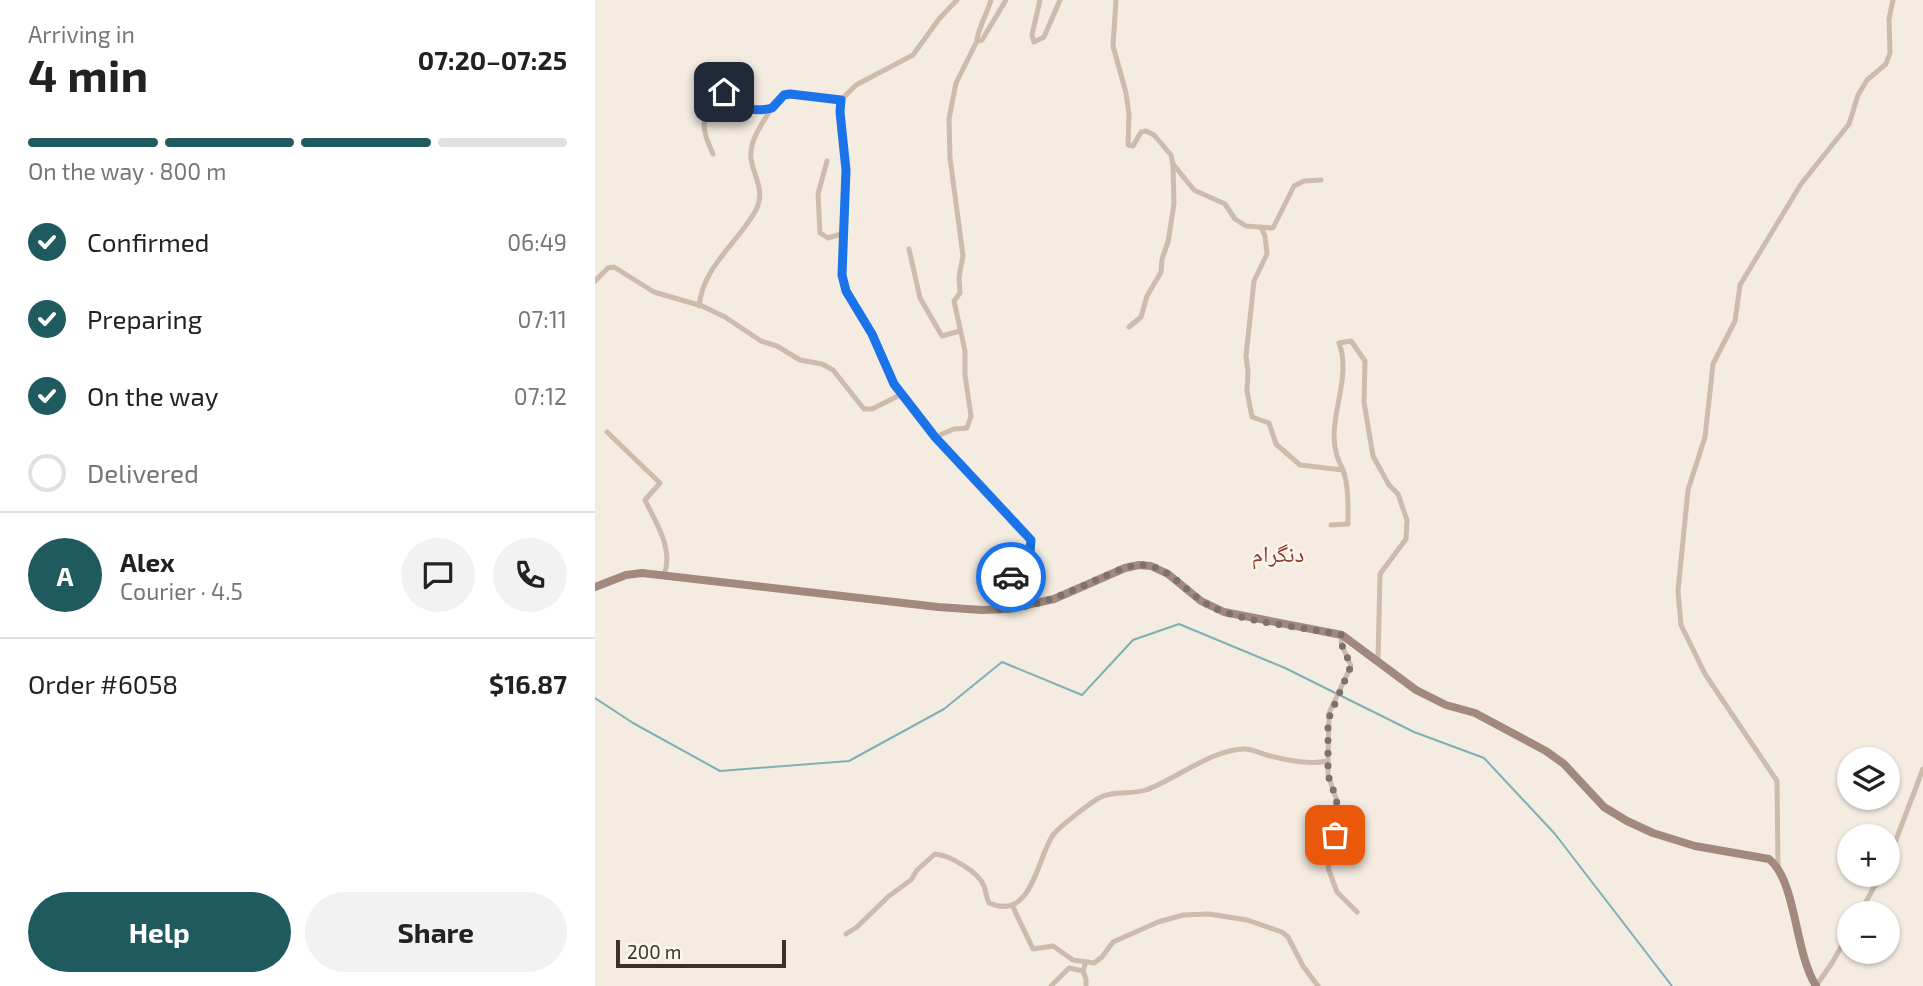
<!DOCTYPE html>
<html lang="en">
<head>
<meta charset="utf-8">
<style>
  body { margin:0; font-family:"Exo 2","Noto Naskh Arabic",sans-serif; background:#f2f2f2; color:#222; height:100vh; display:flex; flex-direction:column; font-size:26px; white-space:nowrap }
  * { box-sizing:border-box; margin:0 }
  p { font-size:23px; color:#767676 }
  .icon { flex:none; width:38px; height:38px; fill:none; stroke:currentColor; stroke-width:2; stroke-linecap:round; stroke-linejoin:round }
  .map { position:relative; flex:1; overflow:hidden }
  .sheet { display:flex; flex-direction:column; background:#fff; width:595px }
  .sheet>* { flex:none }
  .fabs { position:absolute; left:1242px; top:747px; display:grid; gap:14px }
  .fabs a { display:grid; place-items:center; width:63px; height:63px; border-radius:50%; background:#fff; box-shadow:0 2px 5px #0004; font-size:35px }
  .scale { position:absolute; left:21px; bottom:18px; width:170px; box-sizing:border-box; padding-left:7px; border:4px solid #3b302b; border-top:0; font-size:19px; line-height:24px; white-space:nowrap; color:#3b302b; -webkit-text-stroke:5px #fbf5ee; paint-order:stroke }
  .pin { position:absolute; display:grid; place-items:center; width:60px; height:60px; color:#fff; margin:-30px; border-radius:14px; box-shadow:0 4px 10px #0006 }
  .courier { position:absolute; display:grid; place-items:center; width:70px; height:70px; margin:-35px; border:5px solid #1a73e8; border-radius:50%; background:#fff; color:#222; box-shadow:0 2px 9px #0007 }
  .headline em { font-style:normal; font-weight:700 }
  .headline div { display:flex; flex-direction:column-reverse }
  .headline { display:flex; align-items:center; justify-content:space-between; height:119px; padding:0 28px }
  h1 { font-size:46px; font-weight:700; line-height:52px }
  .bar { display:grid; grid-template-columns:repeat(4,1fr); gap:10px 7px; align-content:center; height:84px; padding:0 28px }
  .bar i { height:9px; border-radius:5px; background:#e0e0e0 }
  .bar .on { background:#1f5a5e }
  .bar p { grid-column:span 4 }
  .line { display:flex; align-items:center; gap:18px; padding:0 28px; border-top:2px solid #e0e0e0 }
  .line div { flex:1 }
  .round { display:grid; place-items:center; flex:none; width:74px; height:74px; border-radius:37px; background:#f2f2f2 }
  ol { padding:0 28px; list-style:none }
  li { display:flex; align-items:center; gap:21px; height:77px }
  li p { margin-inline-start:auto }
  li .icon { padding:7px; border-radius:50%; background:#1f5a5e; color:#fff; stroke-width:4 }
  li:last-child { color:#767676 }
  li i { width:38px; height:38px; border:4px solid #e0e0e0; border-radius:50% }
  .cta { display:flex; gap:14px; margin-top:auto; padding:14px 28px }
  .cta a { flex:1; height:80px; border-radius:42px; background:#1f5a5e; color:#fff; font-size:28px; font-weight:700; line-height:80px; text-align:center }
  .cta a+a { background:#f2f2f2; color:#222 }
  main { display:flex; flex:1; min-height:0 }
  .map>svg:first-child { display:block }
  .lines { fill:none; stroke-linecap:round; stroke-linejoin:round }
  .stream { stroke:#7fb0b2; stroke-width:2 }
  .minor { stroke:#cdbbac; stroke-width:5 }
  .secondary { stroke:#a18a7d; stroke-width:8 }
  .done { stroke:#7c716b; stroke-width:7; stroke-dasharray:0 12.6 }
  .route { stroke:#1a73e8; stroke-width:9 }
  .labels { text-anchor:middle; stroke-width:5; stroke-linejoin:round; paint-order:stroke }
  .quarter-label { font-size:23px; fill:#8c3b22; stroke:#fbf5ee }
</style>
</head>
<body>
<main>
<section class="sheet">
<div class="headline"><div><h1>4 min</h1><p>Arriving in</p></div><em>07:20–07:25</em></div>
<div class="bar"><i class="on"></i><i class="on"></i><i class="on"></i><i></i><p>On the way · 800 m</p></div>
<ol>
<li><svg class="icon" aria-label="check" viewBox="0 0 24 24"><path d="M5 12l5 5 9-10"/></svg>Confirmed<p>06:49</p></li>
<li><svg class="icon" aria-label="check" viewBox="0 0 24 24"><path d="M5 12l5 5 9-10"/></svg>Preparing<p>07:11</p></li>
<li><svg class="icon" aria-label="check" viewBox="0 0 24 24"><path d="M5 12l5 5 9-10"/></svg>On the way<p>07:12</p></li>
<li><i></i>Delivered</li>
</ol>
<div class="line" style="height:126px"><b class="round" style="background:#1f5a5e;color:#fff">A</b><div><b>Alex</b><p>Courier · 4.5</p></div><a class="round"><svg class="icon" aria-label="chat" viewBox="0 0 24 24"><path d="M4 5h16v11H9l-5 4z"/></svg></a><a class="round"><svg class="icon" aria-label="phone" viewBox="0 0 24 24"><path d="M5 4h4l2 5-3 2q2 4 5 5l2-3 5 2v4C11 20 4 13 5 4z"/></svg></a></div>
<div class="line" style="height:91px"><div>Order #6058</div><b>$16.87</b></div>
<div class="cta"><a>Help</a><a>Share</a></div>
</section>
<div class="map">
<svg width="1328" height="986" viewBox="0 0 1328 986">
  <rect width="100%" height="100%" fill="#f4ebe1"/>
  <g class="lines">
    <polyline class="stream" points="0,698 38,723 125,771 254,761 349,709 407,662 487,695 538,640 584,624 690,668 819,732 889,758 960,834 1077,986"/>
    <g class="minor">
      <path d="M 362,0 L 344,19 L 318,55 L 261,85 L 246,100 L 245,112 L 251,170 L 247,275 L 252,291 L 277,334 L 299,384 L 340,437 L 436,540 L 435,551 L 417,565 C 415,584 403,590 403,609"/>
      <path d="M 396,0 C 393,11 381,34 382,41 L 387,40 L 411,0"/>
      <polyline points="445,0 437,35 439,42 449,37 465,0"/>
      <polyline points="521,0 518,46 531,93 534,114 533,145 538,146 546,132 551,131 559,135 576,155 578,164 579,204 573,242 567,259 566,272 552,296 546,317 534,327"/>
      <path d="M 116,92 C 128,90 135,93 142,103"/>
      <path d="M 118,154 C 107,131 103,117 125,99 L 158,110 L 177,108 L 189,95 L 195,94 L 246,100"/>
      <polyline points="232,161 223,194 225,233 233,238 249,233"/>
      <polyline points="578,164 599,190 630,204 640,219 651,226 678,228 699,186 709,181 726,180"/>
      <polyline points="666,227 670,236 672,254 659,281 651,356 653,372 652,391 657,417 674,423 681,444 705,465 748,470"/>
      <polyline points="314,249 325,298 347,336 365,331"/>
      <polyline points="0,281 13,268 19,267 59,292 107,306 130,317 166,341 182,346 205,360 227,364 238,370 269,409 277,409 307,394"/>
      <path d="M 104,306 C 108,266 143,243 161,210 C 171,190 158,176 156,158 C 154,141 168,122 176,109"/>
      <path d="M 12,432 L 65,483 L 50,500 C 61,523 79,549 69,575"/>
      <polyline points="340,437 359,429 372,428 376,416 370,375 370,351 359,301 365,293 364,277 368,256 355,158 354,119 361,83 382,41"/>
      <path d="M 736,525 L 753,524 C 753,508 754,486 748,470 C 742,458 739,449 739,434 C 740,404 755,372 744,343 L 756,341 L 770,361 L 769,402 L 778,456 L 794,485 L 803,494 L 812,520 L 811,539 L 785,574 L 783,661"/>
      <polyline points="733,761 733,775 742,801 738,814 739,842 733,868 742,892 762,912"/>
      <polyline points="1293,861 1328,769"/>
      <polyline points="1183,868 1182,781 1110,674 1086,625 1083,591 1093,490 1110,437 1118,364 1140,321 1145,285 1206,184 1254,124 1263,95 1272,80 1291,64 1295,53 1294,19 1298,0"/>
      <polyline points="417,905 438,949 458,946 478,960 499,963 507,957 518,942 563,922 588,915 614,914 652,920 687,932 693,937 708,966 723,986"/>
      <polyline points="1264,914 1286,875"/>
      <path d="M 251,934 L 262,927 L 294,896 L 316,880 L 322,870 L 340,854 C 354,855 384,872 389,886 C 391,891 391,897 394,903 C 437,922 442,858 458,835 C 464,827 495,803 504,798 C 518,790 536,795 551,790 C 579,780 618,749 649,749 C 658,749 667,754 675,756 C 694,761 714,765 733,761 L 734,713 L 756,666 L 746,643 L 747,635"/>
      <polyline points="456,986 474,968 488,971"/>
      <polyline points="491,986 491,979 488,971 491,962"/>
      <polyline points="1221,986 1237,963 1255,931"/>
    </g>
    <path class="secondary" d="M 0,587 L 31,575 L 47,573 L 343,607 L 387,610 L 414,609 L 459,599 L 530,568 L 544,565 L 556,566 L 573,574 L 606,601 L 629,612 L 747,635 L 821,690 L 851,705 L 880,713 L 951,751 L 969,764 L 1009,807 L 1032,821 L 1058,833 L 1100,846 L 1174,859 C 1202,882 1199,951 1221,986"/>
  </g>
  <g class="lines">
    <path class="done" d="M 416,577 L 404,593 L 403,609 C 438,609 468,595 499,581 C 513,575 529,566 544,565 C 574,563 593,596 617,607 C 650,623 710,627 747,635 L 746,643 L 756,666 L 733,720 L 733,775 L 742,801 L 738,814 L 740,835"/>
    <path class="route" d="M 129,92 C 136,95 137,98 142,103 C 151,111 167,111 177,108 L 189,95 L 195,94 L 246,100 L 245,112 L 251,170 L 247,275 L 251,291 L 277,334 L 299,384 L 340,437 L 436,540 L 435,551 L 417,565 L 416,577"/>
  </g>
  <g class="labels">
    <g class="quarter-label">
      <text x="683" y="562">دنگرام</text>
    </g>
  </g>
</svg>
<div class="fabs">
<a><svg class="icon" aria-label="layers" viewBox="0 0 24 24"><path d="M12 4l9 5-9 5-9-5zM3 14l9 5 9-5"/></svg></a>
<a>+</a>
<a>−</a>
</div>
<div class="scale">200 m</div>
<div class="pin" style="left:740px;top:835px;background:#ea580c"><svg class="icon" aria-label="bag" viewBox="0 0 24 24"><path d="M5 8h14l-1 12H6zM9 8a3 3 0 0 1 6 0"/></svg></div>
<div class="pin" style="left:129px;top:92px;background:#1f2937"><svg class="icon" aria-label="home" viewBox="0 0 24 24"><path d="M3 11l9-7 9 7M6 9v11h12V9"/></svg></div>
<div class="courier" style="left:416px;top:577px"><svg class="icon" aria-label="car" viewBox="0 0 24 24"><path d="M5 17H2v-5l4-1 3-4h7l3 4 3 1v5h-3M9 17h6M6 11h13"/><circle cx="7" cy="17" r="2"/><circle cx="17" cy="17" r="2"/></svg></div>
</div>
</main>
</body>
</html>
